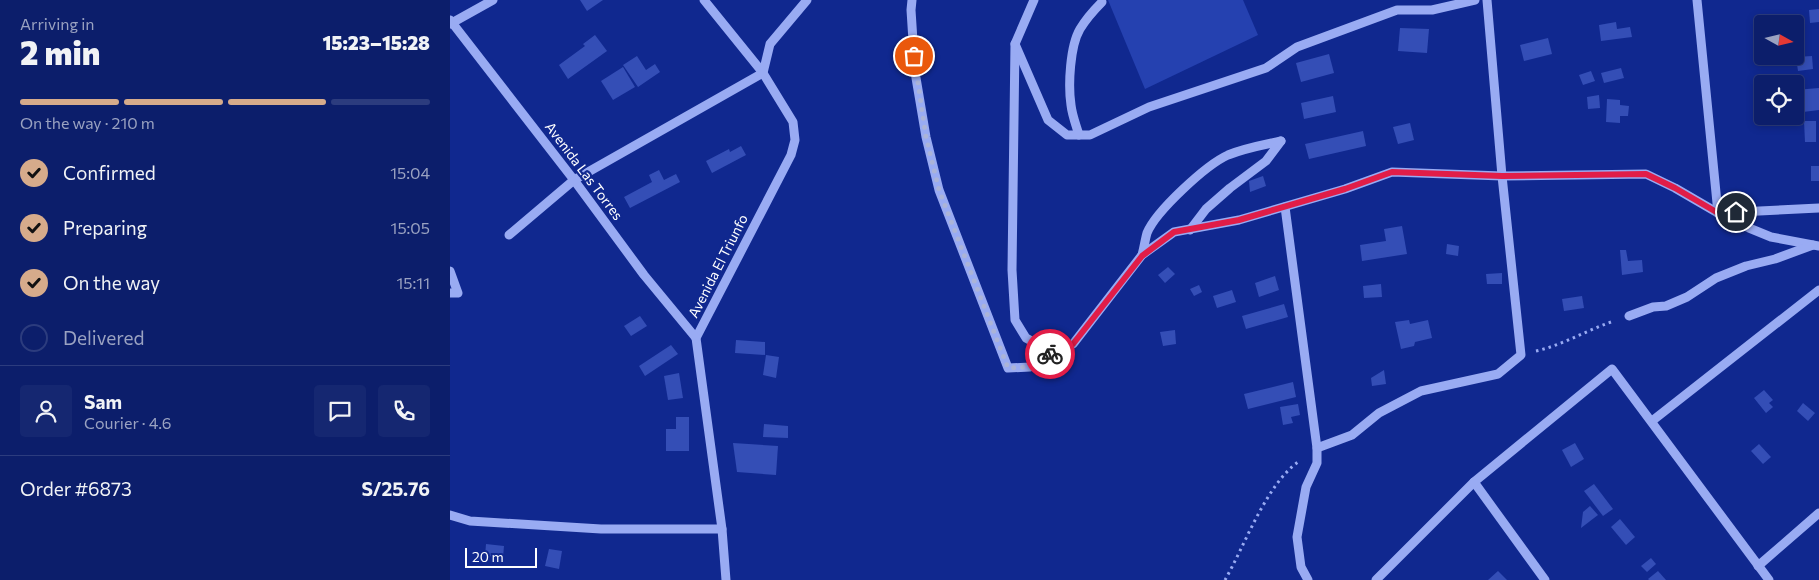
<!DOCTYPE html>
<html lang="en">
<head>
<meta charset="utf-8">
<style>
  body { margin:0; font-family:Commissioner,sans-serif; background:#152771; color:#f1f3f6; height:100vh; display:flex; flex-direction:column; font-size:19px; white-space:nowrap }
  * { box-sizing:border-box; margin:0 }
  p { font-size:16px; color:#9aa2c1 }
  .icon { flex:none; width:28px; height:28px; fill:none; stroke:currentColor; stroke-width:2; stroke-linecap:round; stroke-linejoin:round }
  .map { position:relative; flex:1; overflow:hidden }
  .panel { display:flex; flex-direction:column; background:#0c1e6b; width:450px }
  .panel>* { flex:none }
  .needle { width:32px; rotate:98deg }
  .fabs { position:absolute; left:1304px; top:15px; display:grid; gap:10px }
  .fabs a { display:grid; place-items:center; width:50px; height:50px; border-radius:5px; background:#0c1e6b; box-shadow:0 2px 8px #0003,0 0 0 1px #2c3c7e; font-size:25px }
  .scale { position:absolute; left:15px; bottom:12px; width:72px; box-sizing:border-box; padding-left:5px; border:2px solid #fff; border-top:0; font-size:14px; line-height:18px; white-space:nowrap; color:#fff; -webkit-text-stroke:4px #10288f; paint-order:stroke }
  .pin { position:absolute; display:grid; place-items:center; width:42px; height:42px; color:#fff; margin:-21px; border:2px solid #fff; border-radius:50%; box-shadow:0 1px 5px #0007 }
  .courier { position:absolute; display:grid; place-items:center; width:50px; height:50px; margin:-25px; border:4px solid #e11d48; border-radius:50%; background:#fff; color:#222; box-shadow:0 1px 6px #0007 }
  .summary em { font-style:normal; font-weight:800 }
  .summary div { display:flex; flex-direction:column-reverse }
  .summary { display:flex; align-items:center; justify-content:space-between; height:85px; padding:0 20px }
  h1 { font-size:32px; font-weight:800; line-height:38px }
  .bar { display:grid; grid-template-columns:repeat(4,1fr); gap:8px 5px; align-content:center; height:60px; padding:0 20px }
  .bar i { height:6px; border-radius:4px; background:#2c3c7e }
  .bar .selected { background:#d6ab8b }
  .bar p { grid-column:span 4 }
  .line { display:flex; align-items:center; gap:12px; padding:0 20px; border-top:1px solid #2c3c7e }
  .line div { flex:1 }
  .round { display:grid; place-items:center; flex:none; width:52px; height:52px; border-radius:5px; background:#152771 }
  ol { padding:0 20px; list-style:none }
  li { display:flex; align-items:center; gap:15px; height:55px }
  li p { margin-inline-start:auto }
  li .icon { padding:5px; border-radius:50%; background:#d6ab8b; color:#111; stroke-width:4 }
  li:last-child { color:#9aa2c1 }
  li i { width:28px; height:28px; border:2px solid #2c3c7e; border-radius:50% }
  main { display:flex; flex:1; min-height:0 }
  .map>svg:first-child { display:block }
  .green { fill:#2541b0 }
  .building { fill:#344eb6 }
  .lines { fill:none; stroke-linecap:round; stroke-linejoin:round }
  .path { stroke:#99abf3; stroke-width:3; stroke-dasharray:2.5 4; stroke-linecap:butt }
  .minor { stroke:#99abf3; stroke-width:9 }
  .done { stroke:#abb4d8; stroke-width:5; stroke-dasharray:0 9 }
  .route { stroke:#e11d48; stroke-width:6 }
  .labels { text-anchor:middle; stroke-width:4.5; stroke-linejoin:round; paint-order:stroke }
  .street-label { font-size:14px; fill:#fff; stroke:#10288f }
</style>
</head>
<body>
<main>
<section class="panel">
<div class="summary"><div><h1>2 min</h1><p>Arriving in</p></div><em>15:23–15:28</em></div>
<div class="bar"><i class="selected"></i><i class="selected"></i><i class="selected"></i><i></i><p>On the way · 210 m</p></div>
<ol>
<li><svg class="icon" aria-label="check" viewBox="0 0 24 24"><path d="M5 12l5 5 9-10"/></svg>Confirmed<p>15:04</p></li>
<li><svg class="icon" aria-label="check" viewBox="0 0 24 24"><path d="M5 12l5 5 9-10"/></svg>Preparing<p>15:05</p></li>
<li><svg class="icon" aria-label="check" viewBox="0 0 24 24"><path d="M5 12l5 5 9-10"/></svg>On the way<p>15:11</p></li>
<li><i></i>Delivered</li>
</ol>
<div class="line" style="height:90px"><a class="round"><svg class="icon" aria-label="person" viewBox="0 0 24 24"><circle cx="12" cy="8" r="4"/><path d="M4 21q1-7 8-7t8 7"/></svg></a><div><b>Sam</b><p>Courier · 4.6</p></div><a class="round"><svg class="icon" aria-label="chat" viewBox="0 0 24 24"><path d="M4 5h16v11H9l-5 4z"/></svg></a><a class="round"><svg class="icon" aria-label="phone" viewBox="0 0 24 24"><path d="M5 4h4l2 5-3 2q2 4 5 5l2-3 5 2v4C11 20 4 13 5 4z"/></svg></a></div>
<div class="line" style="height:65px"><div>Order #6873</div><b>S/25.76</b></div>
</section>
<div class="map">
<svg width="1369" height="580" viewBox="0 0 1369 580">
  <rect width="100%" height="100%" fill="#10288f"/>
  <polygon class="green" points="658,0 793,0 808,35 695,89"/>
  <g class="building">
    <polygon points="130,0 153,0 137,11"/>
    <polygon points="1369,9 1369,22 1360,23 1359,10"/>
    <polygon points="1166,22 1167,29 1180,27 1182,37 1151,41 1149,25"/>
    <polygon points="950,28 979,29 977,53 948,51"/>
    <polygon points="145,35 157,51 118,79 109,65 135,46 133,44"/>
    <polygon points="1098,38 1102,54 1074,61 1070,45"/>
    <polygon points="879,54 884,73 851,82 846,63"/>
    <polygon points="187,56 196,70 205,64 210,72 188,87 173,65"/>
    <polygon points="1362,56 1363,69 1348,71 1346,57"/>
    <polygon points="173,67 185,87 163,100 151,81"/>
    <polygon points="1171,68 1174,78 1154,83 1151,73"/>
    <polygon points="1141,71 1145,81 1133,85 1129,75"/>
    <polygon points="1369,88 1369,110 1345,113 1345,90"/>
    <polygon points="1149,95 1150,108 1138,109 1137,97"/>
    <polygon points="883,96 886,112 854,119 851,103"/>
    <polygon points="1157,99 1170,100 1170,105 1179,106 1178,116 1170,116 1170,123 1156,122"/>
    <polygon points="1354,121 1366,121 1366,142 1355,142"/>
    <polygon points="960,123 964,140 948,144 943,127"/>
    <polygon points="913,131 916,146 859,159 855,144"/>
    <polygon points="291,146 296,155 262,173 256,161 279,149 280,152"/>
    <rect x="1361" y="166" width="8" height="15"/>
    <polygon points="209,170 214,180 226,174 230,182 180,208 174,197 202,182 199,175"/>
    <polygon points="813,176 816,186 800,192 799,181"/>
    <polygon points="952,226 957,254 912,261 910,245 936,241 934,229"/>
    <polygon points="997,244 1009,246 1008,256 996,254"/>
    <polygon points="1170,250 1176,250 1178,261 1192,260 1193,272 1172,275"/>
    <polygon points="718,267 725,274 715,283 708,275"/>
    <polygon points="1052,273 1052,284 1037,284 1036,274"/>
    <polygon points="825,276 829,290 809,297 805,283"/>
    <polygon points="931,284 932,297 914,298 913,286"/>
    <polygon points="749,285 752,292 744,296 740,289"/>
    <polygon points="782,290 786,302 767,308 763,296"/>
    <polygon points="1132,296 1134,308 1114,311 1112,299"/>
    <polygon points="834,304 838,317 796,329 792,316"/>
    <polygon points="190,316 197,326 181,336 174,326"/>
    <polygon points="959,320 960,324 978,320 982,338 965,342 964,346 951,349 945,322"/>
    <polygon points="725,330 726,344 713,346 710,332"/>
    <polygon points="286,340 315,342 315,355 285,353"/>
    <polygon points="221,345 228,354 195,376 189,366"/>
    <polygon points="316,355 329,357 326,378 313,375"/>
    <polygon points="934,370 936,384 922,386 921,378"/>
    <polygon points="229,373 233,398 218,400 214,376"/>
    <polygon points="843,382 846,397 798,409 794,394"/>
    <polygon points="1314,390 1323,400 1319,403 1323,407 1316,413 1304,398"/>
    <polygon points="1353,403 1365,413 1358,421 1347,411"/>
    <polygon points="848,404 850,415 841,417 843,423 833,425 830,407"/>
    <polygon points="226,417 239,417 239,451 216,451 216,429 226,429"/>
    <polygon points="314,424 338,426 338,438 313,437"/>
    <polygon points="283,443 328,446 326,475 287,472"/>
    <polygon points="1125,443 1134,459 1121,467 1112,450"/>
    <polygon points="1309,444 1321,457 1313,464 1301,451"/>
    <polygon points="1144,484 1163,509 1153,516 1134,491"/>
    <polygon points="1140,506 1148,515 1131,528 1133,512"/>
    <polygon points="1170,519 1185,537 1176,545 1161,527"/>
    <polygon points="36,544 54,546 53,557 35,556"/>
    <polygon points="99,549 112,551 109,569 95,566"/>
    <polygon points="1201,558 1206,564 1197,572 1191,566"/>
    <polygon points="1048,571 1057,580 1038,580"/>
    <polygon points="1208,571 1216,580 1199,580 1198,579"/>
  </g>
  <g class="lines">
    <g class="path">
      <path d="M 1086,351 C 1113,345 1137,330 1164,321"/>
      <path d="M 775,580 C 795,545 816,485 848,462"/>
    </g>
    <g class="minor">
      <polyline points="254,0 313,73 343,122 345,140 341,155 246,338 272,529 276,580"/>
      <polyline points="462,0 461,10 465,72 476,137 489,190 558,368 580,367 603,353 623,344 692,255 724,232 789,220 895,189 942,172 1052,176 1196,174 1225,188 1268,213 1299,228 1321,237 1369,246"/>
      <polyline points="584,0 565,44 562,270 565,320 576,338 603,353"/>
      <polyline points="1247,0 1268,213 1369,208"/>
      <polyline points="0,20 124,180 194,275 246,338"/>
      <polyline points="0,24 43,0"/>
      <polyline points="565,44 598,120 617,135 640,135 699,107 816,68 847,47 947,10 982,10 1025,0"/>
      <path d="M 629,135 C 626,125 622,115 621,105 C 618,85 620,46 630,29 C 636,19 644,10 652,2"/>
      <polyline points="835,207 867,448 867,463 856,487 847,537 851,567 858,580"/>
      <polyline points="740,230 756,209 780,188 816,161 831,141"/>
      <polyline points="59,235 124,180 313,73 320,44 357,0"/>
      <path d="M 692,255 C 694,248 695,240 697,233 C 706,211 756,165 778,155 C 795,148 813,145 831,141"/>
      <polyline points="0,271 8,293 0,293"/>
      <polyline points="1179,316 1203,307 1216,306 1237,297 1266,278 1296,266 1325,259 1363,245"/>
      <polyline points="1202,421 1369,290"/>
      <polyline points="867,448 902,435 929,413 971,391 1048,374 1071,355 1052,176 1037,0"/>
      <polyline points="1024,482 1095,580"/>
      <polyline points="0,515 20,521 151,529 272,529"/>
      <polyline points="1308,566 1369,513"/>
      <polyline points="926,580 1024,482 1162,369 1319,580"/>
    </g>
  </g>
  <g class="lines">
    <polyline class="done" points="464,56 476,137 489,190 558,368 580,367 600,354"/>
    <polyline class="route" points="600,354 623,344 692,256 724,232 789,220 895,189 942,172 1052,176 1196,174 1225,188 1268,213 1286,212"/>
  </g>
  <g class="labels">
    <g class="street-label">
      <text transform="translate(134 171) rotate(53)" y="5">Avenida Las Torres</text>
      <text transform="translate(268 266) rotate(-63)" y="5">Avenida El Triunfo</text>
    </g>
  </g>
</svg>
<div class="fabs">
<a><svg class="needle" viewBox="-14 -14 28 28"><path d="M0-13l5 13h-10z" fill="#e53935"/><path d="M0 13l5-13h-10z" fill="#9aa2c1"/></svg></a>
<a><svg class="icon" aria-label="locate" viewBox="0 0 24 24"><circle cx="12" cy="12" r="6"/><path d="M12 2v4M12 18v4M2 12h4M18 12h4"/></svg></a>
</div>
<div class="scale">20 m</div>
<div class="pin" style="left:464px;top:56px;background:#ea580c"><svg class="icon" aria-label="bag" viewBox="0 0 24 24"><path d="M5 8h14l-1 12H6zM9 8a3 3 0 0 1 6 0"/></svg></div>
<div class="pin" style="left:1286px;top:212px;background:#1f2937"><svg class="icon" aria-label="home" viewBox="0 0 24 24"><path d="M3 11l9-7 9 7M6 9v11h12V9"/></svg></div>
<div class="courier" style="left:600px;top:354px"><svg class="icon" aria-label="bike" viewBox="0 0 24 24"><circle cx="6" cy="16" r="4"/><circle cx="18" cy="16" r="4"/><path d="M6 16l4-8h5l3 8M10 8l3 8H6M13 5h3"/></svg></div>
</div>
</main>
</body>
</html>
